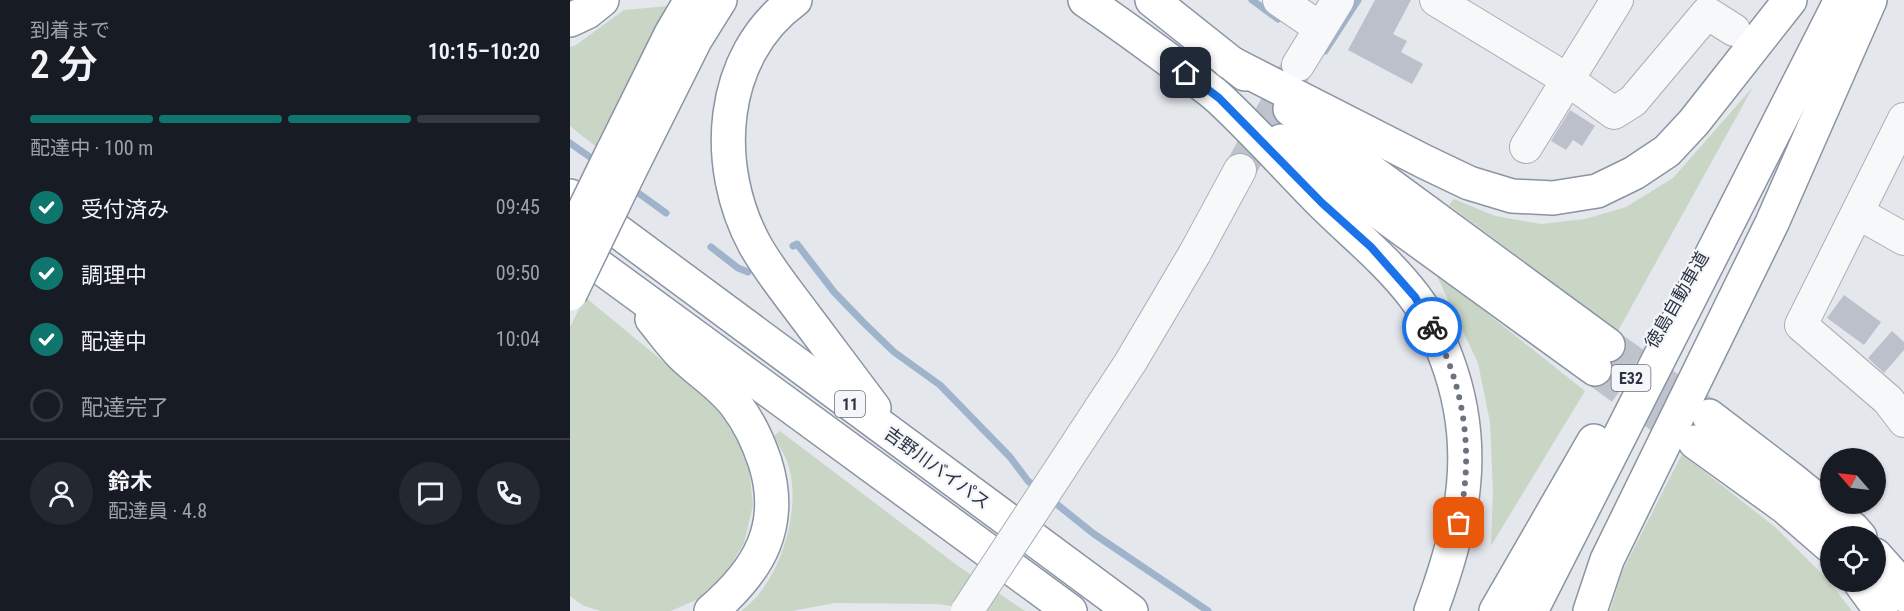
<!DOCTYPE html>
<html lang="ja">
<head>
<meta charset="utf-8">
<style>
  body { margin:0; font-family:"Roboto Condensed","Noto Sans JP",sans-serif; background:#242831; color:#f1f3f6; height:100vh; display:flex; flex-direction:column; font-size:22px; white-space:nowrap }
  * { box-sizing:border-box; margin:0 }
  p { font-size:20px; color:#9ea1a6 }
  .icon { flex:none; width:33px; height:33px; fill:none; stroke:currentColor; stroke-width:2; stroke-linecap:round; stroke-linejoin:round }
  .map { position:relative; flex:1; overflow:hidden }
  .details { display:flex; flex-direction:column; background:#171b24; width:570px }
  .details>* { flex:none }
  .needle { width:39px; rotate:298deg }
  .fabs { position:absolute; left:1250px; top:448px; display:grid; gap:12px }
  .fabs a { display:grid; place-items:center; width:66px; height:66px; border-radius:50%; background:#171b24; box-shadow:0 2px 4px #0004; font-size:30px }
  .pin { position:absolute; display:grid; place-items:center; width:51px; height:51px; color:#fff; margin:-26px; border-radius:12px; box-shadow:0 3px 9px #0006 }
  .courier { position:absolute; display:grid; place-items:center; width:60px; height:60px; margin:-30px; border:4px solid #1a73e8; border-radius:50%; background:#fff; color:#222; box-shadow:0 2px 8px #0007 }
  .headline em { font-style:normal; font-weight:600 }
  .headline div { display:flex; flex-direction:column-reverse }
  .headline { display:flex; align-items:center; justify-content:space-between; height:102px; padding:0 30px }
  h1 { font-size:39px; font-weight:600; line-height:45px }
  .bar { display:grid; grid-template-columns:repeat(4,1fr); gap:9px 6px; align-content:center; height:72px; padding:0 30px }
  .bar i { height:8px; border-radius:4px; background:#363941 }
  .bar .current { background:#0f766e }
  .bar p { grid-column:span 4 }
  .line { display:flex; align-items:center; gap:15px; padding:0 30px; border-top:2px solid #363941 }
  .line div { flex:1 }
  .round { display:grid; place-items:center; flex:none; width:63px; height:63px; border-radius:32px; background:#242831 }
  ol { padding:0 30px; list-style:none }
  li { display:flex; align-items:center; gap:18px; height:66px }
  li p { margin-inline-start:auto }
  li .icon { padding:6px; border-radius:50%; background:#0f766e; color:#fff; stroke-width:4 }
  li:last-child { color:#9ea1a6 }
  li i { width:33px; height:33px; border:3px solid #363941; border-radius:50% }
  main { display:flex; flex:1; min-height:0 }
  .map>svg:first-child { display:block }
  .green { fill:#c9d6c5 }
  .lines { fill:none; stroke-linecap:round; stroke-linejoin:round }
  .stream { stroke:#9fb4cc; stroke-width:7 }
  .building { fill:#bbc0ca }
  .minor-tunnel { stroke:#bfc3cb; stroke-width:32; stroke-dasharray:32 16; stroke-linecap:butt }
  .highway-tunnel { stroke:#bfc3cb; stroke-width:33; stroke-dasharray:33 16; stroke-linecap:butt }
  .minor-casing { stroke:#a9aeb7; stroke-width:34 }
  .highway-casing { stroke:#8b94a3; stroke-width:36 }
  .minor { stroke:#f7f8fa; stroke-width:32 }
  .highway { stroke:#fff; stroke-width:33 }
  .minor-bridge-casing { stroke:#a9aeb7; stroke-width:34; stroke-linecap:butt }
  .highway-bridge-casing { stroke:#8b94a3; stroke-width:36; stroke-linecap:butt }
  .minor-bridge { stroke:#f7f8fa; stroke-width:32 }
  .highway-bridge { stroke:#fff; stroke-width:33 }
  .done { stroke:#6c737f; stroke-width:6; stroke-dasharray:0 10.8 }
  .route { stroke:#1a73e8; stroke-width:8 }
  .labels { text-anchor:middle; stroke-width:4.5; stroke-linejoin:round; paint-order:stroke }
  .shield { fill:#f4f6f9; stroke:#676e7b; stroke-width:1.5 }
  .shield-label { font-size:16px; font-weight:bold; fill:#2b3445 }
  .street-label { font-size:18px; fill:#2b3445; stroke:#f4f6f9 }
</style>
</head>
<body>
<main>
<section class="details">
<div class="headline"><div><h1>2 分</h1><p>到着まで</p></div><em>10:15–10:20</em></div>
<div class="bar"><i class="current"></i><i class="current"></i><i class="current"></i><i></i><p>配達中 · 100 m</p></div>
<ol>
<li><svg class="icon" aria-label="check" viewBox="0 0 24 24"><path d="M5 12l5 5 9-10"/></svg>受付済み<p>09:45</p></li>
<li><svg class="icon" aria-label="check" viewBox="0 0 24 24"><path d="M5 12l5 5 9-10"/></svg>調理中<p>09:50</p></li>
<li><svg class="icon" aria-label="check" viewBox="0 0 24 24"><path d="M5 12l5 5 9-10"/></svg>配達中<p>10:04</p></li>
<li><i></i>配達完了</li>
</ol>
<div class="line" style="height:108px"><a class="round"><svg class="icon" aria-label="person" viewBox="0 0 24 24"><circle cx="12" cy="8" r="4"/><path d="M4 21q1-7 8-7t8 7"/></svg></a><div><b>鈴木</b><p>配達員 · 4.8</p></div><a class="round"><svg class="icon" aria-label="chat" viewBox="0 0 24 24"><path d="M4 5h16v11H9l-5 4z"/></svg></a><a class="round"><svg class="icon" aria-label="phone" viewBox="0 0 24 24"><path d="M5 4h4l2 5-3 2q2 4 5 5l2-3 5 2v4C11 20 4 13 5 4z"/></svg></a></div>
</section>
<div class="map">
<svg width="1334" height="611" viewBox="0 0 1334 611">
  <rect width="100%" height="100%" fill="#e4e7ec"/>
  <g class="green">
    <polygon points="99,6 25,146 0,126 0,47 6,45 54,10"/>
    <polygon points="1183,87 1048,331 879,205 884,199 925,216 971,224 1015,219 1056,207 1103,178"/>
    <polygon points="865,272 1015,391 921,546 923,491 920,422 908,363"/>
    <polygon points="15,297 141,401 171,440 179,468 183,505 174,543 156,574 126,600 101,611 30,611 12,605 0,596 0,327"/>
    <path d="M 210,431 L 388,566 L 455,611 L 416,611 L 367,604 L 265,603 L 222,611 L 171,611 C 177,606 183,601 188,595 C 215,563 232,501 217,461 C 213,452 208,444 204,436 Z"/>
    <polygon points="1112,454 1205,527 1258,580 1282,611 1040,611 1052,572"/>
  </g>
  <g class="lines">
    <g class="stream">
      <polyline points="682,0 708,19"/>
      <polyline points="755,51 788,0"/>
      <polyline points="0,143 27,162"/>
      <polyline points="60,187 96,213"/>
      <polyline points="223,246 227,244 264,292 294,323 324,352 370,385 440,457 458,481 468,489"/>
      <polyline points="141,247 168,268 178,272"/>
      <polyline points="479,498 524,534 638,611"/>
    </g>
  </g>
  <g class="building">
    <polygon points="805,0 841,0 823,34 837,41 831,52 853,64 842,84 778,50"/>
    <polygon points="1000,110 1025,126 1012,146 1003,140 996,150 981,141"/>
    <polygon points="1274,295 1311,322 1294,345 1257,318"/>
    <polygon points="1322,331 1334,342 1334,350 1314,373 1298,358"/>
  </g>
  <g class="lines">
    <polyline class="minor-tunnel" points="670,170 725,71"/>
    <g class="highway-tunnel">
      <polyline points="1038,345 1139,416"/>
      <polyline points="1025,369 1125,442"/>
    </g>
    <g class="minor-casing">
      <g id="minor">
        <polyline points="709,0 750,28"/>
        <polyline points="866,0 998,80 1044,113 1063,101 1137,13 1164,30"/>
        <polyline points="728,65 768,0"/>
        <polyline points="1334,119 1231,325 1318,400 1334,421"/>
        <polyline points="956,147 1047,0"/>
        <polyline points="1288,213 1334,239"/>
        <polyline points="625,253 670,170"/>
      </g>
    </g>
    <g class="highway-casing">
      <g id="highway">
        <path d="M 225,0 C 148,56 142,166 185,245 C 199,270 218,293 235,316 C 258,347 281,377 304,408"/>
        <path d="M 515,0 C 546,21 576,43 607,66 C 621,77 637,87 650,99 C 683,130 714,164 745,196 C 778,230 815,258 844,296 C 858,314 869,338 877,360 C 910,449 893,525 861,611"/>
        <polyline points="582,0 675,74"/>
        <polyline points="0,20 17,12 32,0"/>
        <polyline points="659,62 855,162 899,183 942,196 983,198 1027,191 1064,173 1097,151 1124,122 1220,0"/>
        <polyline points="720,109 775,152 1038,345"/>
        <polyline points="711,141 1025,369"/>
        <polyline points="43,151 101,34 121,0"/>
        <polyline points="63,164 125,40 150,0"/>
        <polyline points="0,196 561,611"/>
        <polyline points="0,245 500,611"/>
        <path d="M 82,319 C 92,331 101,344 112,355 C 129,372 151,385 166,405 C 179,422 188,441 195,462 C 215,526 189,570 141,611"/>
        <polyline points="1139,416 1220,478 1283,529 1290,537"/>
        <polyline points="1125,442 1215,507 1260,546"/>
        <polyline points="1305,555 1322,574 1334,595"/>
        <polyline points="1290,582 1311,611"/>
        <polyline points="926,611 1024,441"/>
        <polyline points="961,611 1271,0"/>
        <polyline points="1020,611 1037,560 1202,223 1300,0"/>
      </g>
    </g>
    <use href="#minor" class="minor"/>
    <use href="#highway" class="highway"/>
    <g class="minor-bridge-casing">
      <polyline id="minor-bridge" points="397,611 560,363 625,253"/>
    </g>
    <g class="highway-bridge-casing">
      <g id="highway-bridge">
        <polyline points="0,239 43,151"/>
        <polyline points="0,294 63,164"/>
      </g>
    </g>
    <use href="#minor-bridge" class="minor-bridge"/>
    <use href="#highway-bridge" class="highway-bridge"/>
  </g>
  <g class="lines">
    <path class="done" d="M 862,327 C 888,372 900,429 895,482 C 894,496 891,509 889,523"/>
    <polyline class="route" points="616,73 649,98 752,203 801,247 845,297 862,327"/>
  </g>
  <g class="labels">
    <g class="shield">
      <rect x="1041.5" y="365" width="39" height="26" rx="4.5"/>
      <rect x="265" y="391" width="30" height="26" rx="4.5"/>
    </g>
    <g class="shield-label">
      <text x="1061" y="384">E32</text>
      <text x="280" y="410">11</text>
    </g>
    <g class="street-label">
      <text transform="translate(1107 300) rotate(-60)" y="6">徳島自動車道</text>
      <text transform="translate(367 468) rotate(36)" y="6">吉野川バイパス</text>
    </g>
  </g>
</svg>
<div class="fabs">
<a><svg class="needle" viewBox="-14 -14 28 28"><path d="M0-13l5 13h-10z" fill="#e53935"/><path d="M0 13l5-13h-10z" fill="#9ea1a6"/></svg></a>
<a><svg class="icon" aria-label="locate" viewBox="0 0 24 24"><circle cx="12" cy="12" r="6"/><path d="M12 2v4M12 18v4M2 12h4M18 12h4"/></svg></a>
</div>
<div class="pin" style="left:889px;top:523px;background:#ea580c"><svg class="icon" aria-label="bag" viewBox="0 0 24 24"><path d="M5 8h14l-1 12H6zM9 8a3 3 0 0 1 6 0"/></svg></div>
<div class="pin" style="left:616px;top:73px;background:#1f2937"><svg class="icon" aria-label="home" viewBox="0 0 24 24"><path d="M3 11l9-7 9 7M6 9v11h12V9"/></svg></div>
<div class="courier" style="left:862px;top:327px"><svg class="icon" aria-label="bike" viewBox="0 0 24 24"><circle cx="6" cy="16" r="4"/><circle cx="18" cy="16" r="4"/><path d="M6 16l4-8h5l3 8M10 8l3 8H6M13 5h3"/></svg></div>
</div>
</main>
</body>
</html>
